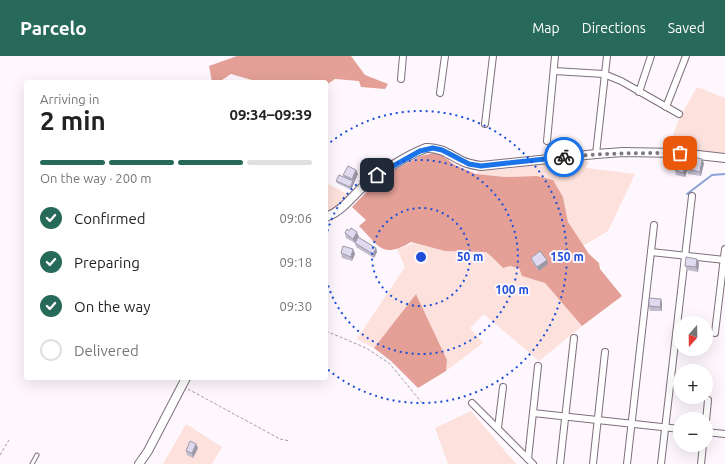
<!DOCTYPE html>
<html lang="en">
<head>
<meta charset="utf-8">
<style>
  body { margin:0; font-family:Ubuntu,sans-serif; background:#f6f6f6; color:#222; height:100vh; display:flex; flex-direction:column; font-size:15px; white-space:nowrap }
  * { box-sizing:border-box; margin:0 }
  p { font-size:13px; color:#767676 }
  .icon { flex:none; width:22px; height:22px; fill:none; stroke:currentColor; stroke-width:2; stroke-linecap:round; stroke-linejoin:round }
  .map { position:relative; flex:1; overflow:hidden }
  .details { position:absolute; left:24px; top:24px; width:304px; height:300px; display:flex; flex-direction:column; background:#fff; border-radius:4px; box-shadow:0 4px 16px #0002 }
  .details>* { flex:none }
  .needle { width:26px; rotate:200deg }
  .fabs { position:absolute; left:673px; top:260px; display:grid; gap:8px }
  .fabs a { display:grid; place-items:center; width:40px; height:40px; border-radius:50%; background:#fff; box-shadow:0 4px 16px #0002; font-size:20px }
  .pin { position:absolute; display:grid; place-items:center; width:34px; height:34px; color:#fff; margin:-17px; border-radius:8px; box-shadow:0 2px 6px #0006 }
  .courier { position:absolute; display:grid; place-items:center; width:40px; height:40px; margin:-20px; border:3px solid #1a73e8; border-radius:50%; background:#fff; color:#222; box-shadow:0 1px 5px #0007 }
  .headline em { font-style:normal; font-weight:700 }
  .headline div { display:flex; flex-direction:column-reverse }
  .headline { display:flex; align-items:center; justify-content:space-between; height:68px; padding:0 16px }
  h1 { font-size:26px; font-weight:700; line-height:30px }
  .bar { display:grid; grid-template-columns:repeat(4,1fr); gap:6px 4px; align-content:center; height:48px; padding:0 16px }
  .bar i { height:5px; border-radius:3px; background:#e0e0e0 }
  .bar .active { background:#286a5a }
  .bar p { grid-column:span 4 }
  ol { padding:0 16px; list-style:none }
  li { display:flex; align-items:center; gap:12px; height:44px }
  li p { margin-inline-start:auto }
  li .icon { padding:4px; border-radius:50%; background:#286a5a; color:#fff; stroke-width:4 }
  li:last-child { color:#767676 }
  li i { width:22px; height:22px; border:2px solid #e0e0e0; border-radius:50% }
  header { display:flex; align-items:center; gap:24px; box-sizing:border-box; height:56px; padding:0 20px; background:#286a5a; color:#fff }
  header strong { font-size:19px }
  nav { display:flex; gap:22px; margin-inline-start:auto; font-size:14px }
  .map>svg:first-child { display:block }
  .green { fill:#fde1dc }
  .forest { fill:#e4a096 }
  .lines { fill:none; stroke-linecap:round; stroke-linejoin:round }
  .stream { stroke:#8ba2d8; stroke-width:2 }
  .service-casing { stroke:#7e6f7d; stroke-width:5 }
  .minor-casing { stroke:#7e6f7d; stroke-width:8 }
  .tertiary-casing { stroke:#7e6f7d; stroke-width:10 }
  .path { stroke:#a39ca2; stroke-width:1; stroke-dasharray:3 2; stroke-linecap:butt }
  .service { stroke:#fff; stroke-width:3 }
  .minor { stroke:#fff; stroke-width:6 }
  .tertiary { stroke:#fff; stroke-width:8 }
  .wall { fill:#c0bbce }
  .shaded-wall { fill:#9c99a7 }
  .building { fill:#dfdaef; stroke:#9c99a7 }
  .done { stroke:#7e777d; stroke-width:4; stroke-dasharray:0 7.2 }
  .route { stroke:#1a73e8; stroke-width:5 }
  .ring { fill:none; stroke:#1d4ed8; stroke-width:2; stroke-dasharray:2 4 }
  .centre { fill:#1d4ed8; stroke:#fef7fd; stroke-width:2 }
  .ring-label { font-size:12px; text-anchor:middle; font-weight:bold; fill:#1d4ed8; stroke:#fef7fd; stroke-width:4; stroke-linejoin:round; paint-order:stroke }
</style>
</head>
<body>
<header>
<strong>Parcelo</strong>
<nav><a>Map</a><a>Directions</a><a>Saved</a></nav>
</header>
<div class="map">
<svg width="725" height="408" viewBox="0 0 725 408">
  <rect width="100%" height="100%" fill="#fef7fd"/>
  <g class="green">
    <polygon points="697,31 725,42 725,99 668,94 678,65"/>
    <polygon points="589,105 586,112 635,118 608,175 583,190 568,166 563,141 537,120 505,121 476,118 478,115 507,113 539,108"/>
    <polygon points="326,127 349,139 339,149 326,156"/>
    <polygon points="414,187 445,195 486,196 492,201 503,212 510,210 519,212 522,220 545,227 582,270 539,305 484,258 470,272 483,287 446,315 447,304 416,238 374,292 357,283 405,211 397,193"/>
    <polygon points="471,355 516,408 448,408 435,372"/>
    <polygon points="186,368 222,391 212,408 163,408"/>
  </g>
  <g class="forest">
    <polygon points="237,0 351,0 365,19 388,28 385,33 361,31 359,25 335,23 326,29 326,26 259,26 231,18 219,26 212,26 209,10"/>
    <path d="M 437,96 L 455,109 L 476,118 L 505,121 L 537,120 L 553,124 L 563,141 L 568,166 L 589,198 L 599,207 L 600,213 L 622,240 L 582,270 L 545,227 L 522,220 L 519,212 L 510,210 L 503,212 L 492,201 L 486,196 L 445,195 L 411,186 C 382,203 380,191 359,170 L 366,164 L 352,151 L 381,121 L 421,100 Z"/>
    <polygon points="416,238 447,304 446,315 418,332 391,305 374,292"/>
  </g>
  <g class="lines">
    <polyline class="stream" points="687,138 712,119 725,118"/>
    <g class="service-casing">
      <polyline id="service" points="32,408 37,399"/>
    </g>
    <g class="minor-casing">
      <g id="minor">
        <polyline points="554,15 604,18 621,25 679,58"/>
        <polyline points="401,23 403,0"/>
        <polyline points="639,36 651,0"/>
        <polyline points="440,37 445,0"/>
        <polyline points="666,51 686,0"/>
        <polyline points="485,68 493,0"/>
        <polyline points="547,85 555,0"/>
        <polyline points="596,98 607,0"/>
        <polyline points="651,196 725,204"/>
        <polyline points="715,277 725,193"/>
        <polyline points="472,347 533,408"/>
        <polyline points="533,357 680,373"/>
        <polyline points="706,365 708,344"/>
        <polyline points="498,372 503,331"/>
        <polyline points="706,376 725,378"/>
        <polyline points="528,403 538,310"/>
        <polyline points="560,408 574,282"/>
        <polyline points="593,408 605,296"/>
        <polyline points="627,408 654,169"/>
        <polyline points="661,408 692,140"/>
        <polyline points="701,408 703,389"/>
      </g>
    </g>
    <g class="tertiary-casing">
      <g id="tertiary">
        <path d="M 326,161 C 343,155 353,139 367,127 C 382,115 408,99 426,92 C 440,91 450,99 462,105 C 468,108 474,109 481,110 L 596,98 L 623,96 L 680,97 L 725,102"/>
        <polyline points="139,408 148,395 186,322"/>
      </g>
    </g>
    <g class="path">
      <polyline points="326,275 366,292 389,307 423,348"/>
      <polyline points="188,333 280,383 290,385"/>
      <polyline points="0,399 9,384"/>
    </g>
    <use href="#service" class="service"/>
    <use href="#minor" class="minor"/>
    <use href="#tertiary" class="tertiary"/>
  </g>
  <g class="wall">
    <polygon points="688,101 704,107 701,120 688,118 687,115 685,121 676,119 675,114"/>
    <polygon points="356,114 358,118 351,134 337,127 336,125 344,121 343,119"/>
    <polygon points="349,175 359,181 358,181 376,192 377,196 374,202 356,191 355,187 346,182 345,177"/>
    <polygon points="353,193 355,198 352,205 342,202 341,197"/>
    <polygon points="531,202 548,208 539,215 532,206"/>
    <polygon points="699,207 698,216 687,214 685,210"/>
    <polygon points="661,243 662,248 662,255 650,255 649,250"/>
    <polygon points="196,388 198,392 193,402 187,399 186,395"/>
  </g>
  <g class="shaded-wall">
    <polygon points="688,101 690,106 687,113 687,115 685,121 683,117"/>
    <polygon points="702,103 704,107 701,120 700,116"/>
    <polygon points="356,114 358,118 351,134 350,131 353,125 352,123"/>
    <polygon points="357,176 359,181 355,187 353,183"/>
    <polygon points="376,192 377,196 374,202 373,198"/>
    <polygon points="353,193 355,198 352,205 351,201"/>
    <polygon points="697,203 699,207 698,216 696,211"/>
    <polygon points="547,204 548,208 539,215 537,211"/>
    <polygon points="661,243 662,248 662,255 660,251"/>
    <polygon points="196,388 198,392 193,402 192,397"/>
  </g>
  <g class="building">
    <polygon points="680,98 688,101 683,117 675,114"/>
    <polygon points="689,100 702,103 700,116 687,113"/>
    <polygon points="348,110 356,114 352,123 343,119"/>
    <polygon points="339,119 353,125 350,131 336,125"/>
    <polygon points="351,172 357,176 353,183 345,177 347,173 349,175"/>
    <polygon points="358,181 376,192 373,198 355,187"/>
    <polygon points="343,190 353,193 351,201 341,197"/>
    <polygon points="540,195 547,204 537,211 531,202"/>
    <polygon points="686,201 697,203 696,211 685,210"/>
    <polygon points="649,242 661,243 660,251 649,250"/>
    <polygon points="190,385 196,388 192,397 186,395"/>
  </g>
  <g class="lines">
    <path class="done" d="M 564,101 C 603,97 641,97 680,97"/>
    <polyline class="route" points="377,119 420,95 433,92 442,94 469,108 481,110 564,101"/>
  </g>
  <g class="ring">
    <circle cx="421" cy="201" r="49"/>
    <path d="M326 181A97 97 0 1 1 326 221"/>
    <path d="M326 90A146 146 0 1 1 326 312"/>
  </g>
  <circle cx="421" cy="201" r="6" class="centre"/>
  <g class="ring-label">
    <text x="470" y="205">50 m</text>
    <text x="567" y="205">150 m</text>
    <text x="512" y="238">100 m</text>
  </g>
</svg>
<div class="fabs">
<a><svg class="needle" viewBox="-14 -14 28 28"><path d="M0-13l5 13h-10z" fill="#e53935"/><path d="M0 13l5-13h-10z" fill="#767676"/></svg></a>
<a>+</a>
<a>−</a>
</div>
<div class="pin" style="left:680px;top:97px;background:#ea580c"><svg class="icon" aria-label="bag" viewBox="0 0 24 24"><path d="M5 8h14l-1 12H6zM9 8a3 3 0 0 1 6 0"/></svg></div>
<div class="pin" style="left:377px;top:119px;background:#1f2937"><svg class="icon" aria-label="home" viewBox="0 0 24 24"><path d="M3 11l9-7 9 7M6 9v11h12V9"/></svg></div>
<div class="courier" style="left:564px;top:101px"><svg class="icon" aria-label="bike" viewBox="0 0 24 24"><circle cx="6" cy="16" r="4"/><circle cx="18" cy="16" r="4"/><path d="M6 16l4-8h5l3 8M10 8l3 8H6M13 5h3"/></svg></div>
<section class="details">
<div class="headline"><div><h1>2 min</h1><p>Arriving in</p></div><em>09:34–09:39</em></div>
<div class="bar"><i class="active"></i><i class="active"></i><i class="active"></i><i></i><p>On the way · 200 m</p></div>
<ol>
<li><svg class="icon" aria-label="check" viewBox="0 0 24 24"><path d="M5 12l5 5 9-10"/></svg>Confirmed<p>09:06</p></li>
<li><svg class="icon" aria-label="check" viewBox="0 0 24 24"><path d="M5 12l5 5 9-10"/></svg>Preparing<p>09:18</p></li>
<li><svg class="icon" aria-label="check" viewBox="0 0 24 24"><path d="M5 12l5 5 9-10"/></svg>On the way<p>09:30</p></li>
<li><i></i>Delivered</li>
</ol>
</section>
</div>
</body>
</html>
